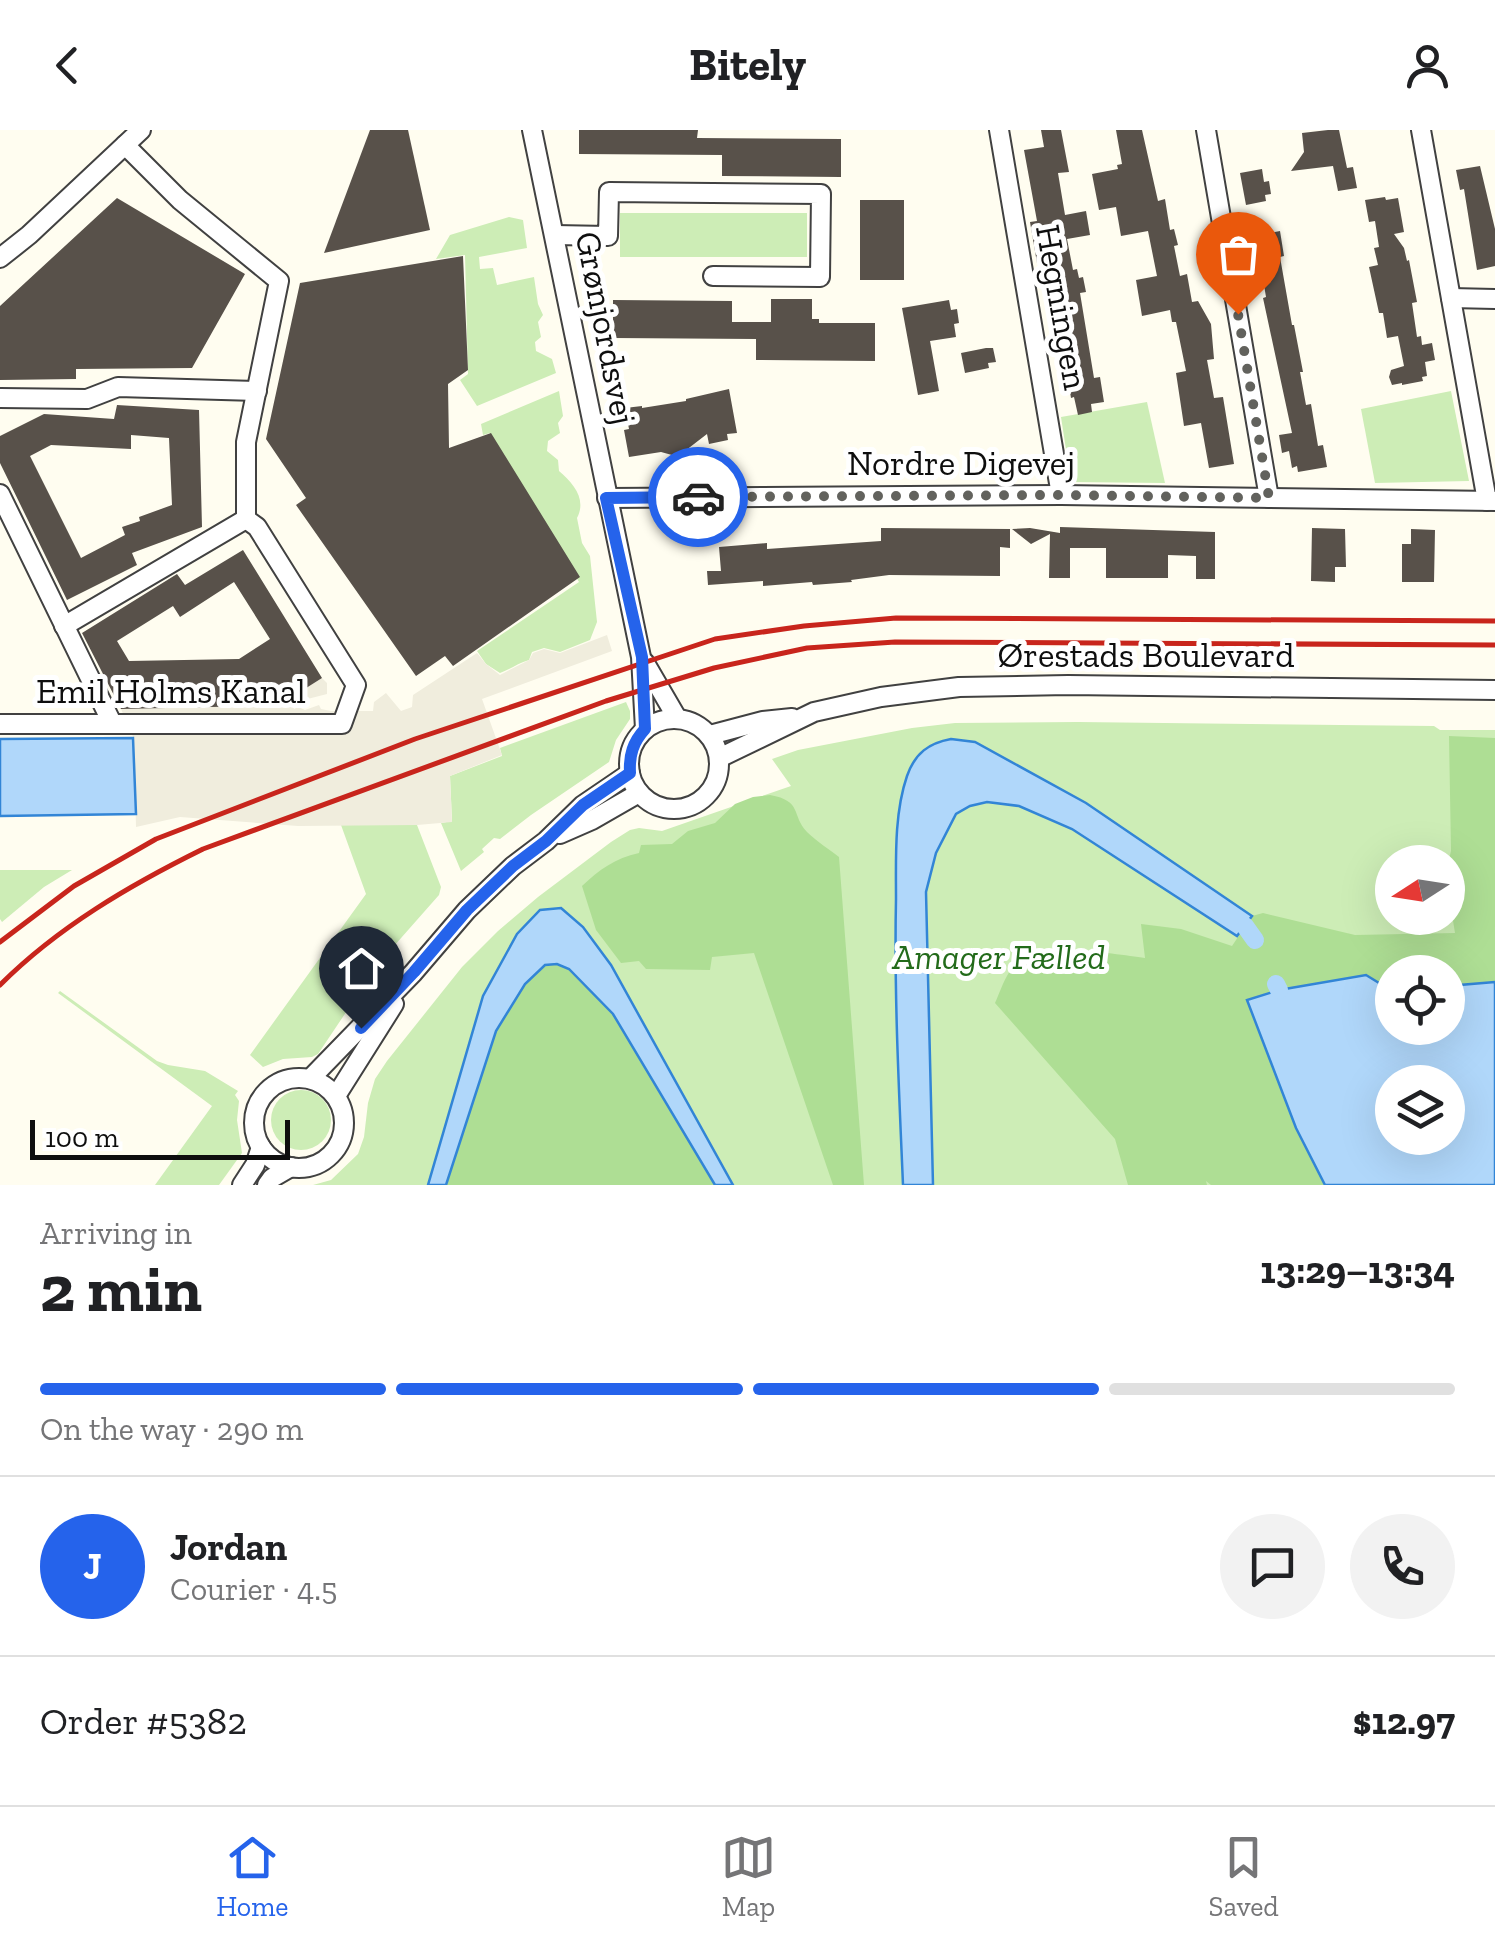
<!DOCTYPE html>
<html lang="en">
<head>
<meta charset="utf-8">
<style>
  body { margin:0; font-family:"Zilla Slab",serif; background:#f2f2f2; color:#202124; height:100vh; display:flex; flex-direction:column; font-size:38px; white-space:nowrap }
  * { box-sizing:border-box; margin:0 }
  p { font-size:32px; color:#757577 }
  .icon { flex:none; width:55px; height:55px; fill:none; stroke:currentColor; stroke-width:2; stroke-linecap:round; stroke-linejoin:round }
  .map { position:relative; height:1055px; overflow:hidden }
  .panel { display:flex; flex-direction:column; background:#fff; flex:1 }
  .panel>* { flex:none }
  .needle { width:65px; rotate:258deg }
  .tools { position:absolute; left:1375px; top:715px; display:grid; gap:20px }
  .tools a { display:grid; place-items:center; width:90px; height:90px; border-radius:50%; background:#fff; box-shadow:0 10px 40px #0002; font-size:50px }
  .scale { position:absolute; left:30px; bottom:25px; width:260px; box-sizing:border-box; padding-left:10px; border:5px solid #0e0e0e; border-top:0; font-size:28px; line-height:35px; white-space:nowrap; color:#0e0e0e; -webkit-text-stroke:8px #fff; paint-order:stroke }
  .pin { position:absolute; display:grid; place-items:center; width:85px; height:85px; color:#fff; margin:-102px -42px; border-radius:50% 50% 50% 0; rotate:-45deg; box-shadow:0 0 10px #0007 }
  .pin .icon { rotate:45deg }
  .courier { position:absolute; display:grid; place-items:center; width:100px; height:100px; margin:-50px; border:8px solid #2563eb; border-radius:50%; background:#fff; color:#222; box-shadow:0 2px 12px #0007 }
  .head em { font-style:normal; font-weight:800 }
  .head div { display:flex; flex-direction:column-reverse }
  .head { display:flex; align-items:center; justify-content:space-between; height:170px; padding:0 40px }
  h1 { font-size:65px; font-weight:800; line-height:75px }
  .bar { display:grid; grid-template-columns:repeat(4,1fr); gap:15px 10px; align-content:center; height:120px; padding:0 40px }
  .bar i { height:12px; border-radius:8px; background:#e0e0e0 }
  .bar .active { background:#2563eb }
  .bar p { grid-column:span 4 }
  .line { display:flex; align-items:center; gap:25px; padding:0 40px; border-top:2px solid #e0e0e0 }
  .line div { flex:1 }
  .round { display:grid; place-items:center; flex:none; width:105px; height:105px; border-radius:52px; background:#f2f2f2 }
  header { display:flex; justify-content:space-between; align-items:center; height:130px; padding:0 40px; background:#fff; font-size:45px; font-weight:800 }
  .tabs { display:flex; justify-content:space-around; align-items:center; height:140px; border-top:2px solid #e0e0e0; background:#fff; font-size:28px; color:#757577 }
  .tabs a { display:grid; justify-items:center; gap:5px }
  .tabs .active { color:#2563eb }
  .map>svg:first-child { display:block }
  .green { fill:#cdedb6; fill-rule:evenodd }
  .forest { fill:#aede94 }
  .plaza { fill:#f0eddd }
  .water { fill:#b0d7fa; stroke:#3285d6; stroke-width:2.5; fill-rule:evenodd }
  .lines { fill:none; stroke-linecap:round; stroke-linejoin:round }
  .canal { stroke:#b0d7fa; stroke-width:18 }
  .building { fill:#58514a; fill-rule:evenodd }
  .minor-casing { stroke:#414141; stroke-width:22 }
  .minor { stroke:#fff; stroke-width:18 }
  .rail { stroke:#c8251c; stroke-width:5 }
  .done { stroke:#62625d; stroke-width:10; stroke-dasharray:0 18 }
  .route { stroke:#2563eb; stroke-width:12 }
  .labels { text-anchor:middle; stroke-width:10; stroke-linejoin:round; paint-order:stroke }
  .street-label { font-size:35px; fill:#0e0e0e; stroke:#fff }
  .park-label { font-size:35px; font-style:italic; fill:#236b1a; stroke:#fff }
</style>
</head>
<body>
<header><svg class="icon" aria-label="back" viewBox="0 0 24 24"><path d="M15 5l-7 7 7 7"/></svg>Bitely<svg class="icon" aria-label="person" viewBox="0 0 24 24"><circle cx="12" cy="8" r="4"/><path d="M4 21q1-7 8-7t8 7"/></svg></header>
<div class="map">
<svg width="1495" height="1055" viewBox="0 0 1495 1055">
  <rect width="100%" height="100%" fill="#fffdf0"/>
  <g class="green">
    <rect x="620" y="83" width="187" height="44"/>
    <polygon points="509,87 523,90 527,118 479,127 480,139 493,138 497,155 534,147 538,174 543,185 538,192 541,207 535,212 536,221 552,229 556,243 477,276 460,250 468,244 465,125 436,129 450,105"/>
    <path d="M 559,261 L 563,286 L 558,293 L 560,303 L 548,311 L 547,321 L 558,330 L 559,341 C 573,353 587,369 577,388 L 582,413 L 590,426 L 597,492 L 590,510 L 560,522 L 544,518 L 532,522 L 529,530 C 518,533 511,539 500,543 L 486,534 L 477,521 L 579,452 L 490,303 L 483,305 L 481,294 Z"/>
    <polygon points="1451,261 1469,351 1375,353 1361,279"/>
    <polygon points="1147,272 1165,353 1071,352 1061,287"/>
    <polygon points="626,572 630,581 630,589 616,610 609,632 531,685 500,709 494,708 482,719 484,722 461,741 441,693 452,691 450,646 502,626 500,618"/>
    <path d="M 1078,592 L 1434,596 L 1440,600 L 1495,600 L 1495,1055 L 313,1055 L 331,1050 L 358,1024 L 364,1007 L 368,973 L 375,949 L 387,931 L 462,837 L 498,801 L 538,767 L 611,712 L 630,700 L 639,698 L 662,701 L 791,656 L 772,629 L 798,620 L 912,598 L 955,593 ZM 1392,732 L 1448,732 L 1448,788 L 1392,788 ZM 1392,842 L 1448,842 L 1448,898 L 1392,898 ZM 1392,952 L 1448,952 L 1448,1008 L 1392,1008 Z"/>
    <polygon points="341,695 417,695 441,757 439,765 379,833 318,924 312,927 283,929 263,937 250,925 366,764"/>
    <polygon points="0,740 72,740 44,757 2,792 0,789"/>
    <polygon points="60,861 157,931 168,935 205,941 238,961 235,965 239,971 237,990 242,1023 219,1055 155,1055 212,976 58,863"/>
    <circle cx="301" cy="990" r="30"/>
  </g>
  <g class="forest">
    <path d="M 1449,606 L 1495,608 L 1495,852 L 1448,856 L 1448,842 L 1392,842 L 1392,861 L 1366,845 L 1279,860 L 1247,870 L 1296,998 L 1325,1055 L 1211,1055 L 1206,1051 L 1207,1055 L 1128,1055 L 1115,1009 L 995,873 C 1000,862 1005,846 1013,837 C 1036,810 1114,824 1145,828 L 1141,794 L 1181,799 L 1232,816 L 1252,786 L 1263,783 L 1355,805 L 1455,803 C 1451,775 1443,749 1451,721 Z"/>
    <path d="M 770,665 C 803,671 791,685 807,702 C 816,711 829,719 839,727 L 864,1055 L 833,1055 L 754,823 L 712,827 L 710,840 L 646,839 L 639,831 L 621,833 L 596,800 L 582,756 C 599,740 615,728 639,723 L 641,715 L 672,714 L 688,701 L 715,693 L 735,674 L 753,667 Z"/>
    <polygon points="545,834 557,834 569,839 613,884 715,1055 446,1055 496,901 525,854"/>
  </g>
  <polygon class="plaza" points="607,505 612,521 482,569 502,625 450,646 452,692 417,695 298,696 180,687 136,697 134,609 121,579 258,576 303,560 322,548 327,553 327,564 292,573 294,579 298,577 305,580 319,575 321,579 331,581 373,581 374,572 386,563 401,581 412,577 413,565 477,523 486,534 500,545 529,530 533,523 544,519 560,523"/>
  <g class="water">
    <polygon points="133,608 136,684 0,686 0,609"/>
    <path d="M 951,609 L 975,612 L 1086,673 L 1252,786 L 1237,806 L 1072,699 L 1019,676 L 987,672 L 970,676 L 956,684 L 936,723 L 926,762 L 933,1055 L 903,1055 C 899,960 894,864 896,769 C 896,729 894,684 907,646 C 915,623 929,613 951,609 Z"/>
    <polygon points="561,778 583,797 611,835 733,1055 715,1055 613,884 569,839 557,834 545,835 525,854 496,901 446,1055 428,1055 483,866 517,804 540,780"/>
    <path d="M 1366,845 L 1392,861 L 1392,898 L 1448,898 L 1448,856 L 1495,852 L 1495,1055 L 1325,1055 L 1296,998 L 1247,870 L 1279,860 ZM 1448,952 L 1448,1008 L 1392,1008 L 1392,952 Z"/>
  </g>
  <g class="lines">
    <g class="canal">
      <polyline points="1226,784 1245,796 1255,810"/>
      <polyline points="1276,854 1279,860"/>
    </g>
  </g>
  <g class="building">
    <polygon points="370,0 408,0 430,100 324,123"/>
    <polygon points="579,0 698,0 697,8 841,9 841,47 722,46 722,25 579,24"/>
    <polygon points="1041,0 1061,0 1069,42 1058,43 1065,85 1086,81 1090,105 1067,109 1073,140 1077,139 1079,148 1083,147 1086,162 1080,163 1094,248 1100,247 1104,272 1091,274 1092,282 1078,285 1074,267 1071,268 1049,138 1047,132 1037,133 1030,92 1037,91 1024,20 1044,17"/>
    <polygon points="1116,0 1142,0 1158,71 1165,69 1170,100 1174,99 1178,115 1174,116 1180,146 1187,144 1192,172 1198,171 1211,194 1214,229 1207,230 1214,268 1223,267 1234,334 1209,338 1201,293 1184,296 1176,243 1186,241 1176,192 1172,192 1170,180 1142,186 1136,150 1157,146 1148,101 1121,106 1116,77 1099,80 1092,44 1118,39 1117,35 1122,34"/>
    <polygon points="1328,0 1339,0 1347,38 1353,37 1357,58 1338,61 1333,36 1291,41 1304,22 1302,3"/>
    <polygon points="1480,36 1495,99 1495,136 1477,140 1464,59 1460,60 1456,40"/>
    <polygon points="1262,39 1264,52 1269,51 1271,64 1265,65 1266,71 1246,75 1240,43"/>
    <polygon points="1385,67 1386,70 1398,68 1404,102 1394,104 1404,118 1407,131 1409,130 1417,172 1412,173 1417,207 1421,206 1422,215 1432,213 1435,230 1425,232 1427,246 1422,247 1423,251 1402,255 1402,253 1392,255 1389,247 1391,240 1404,236 1398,206 1387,208 1383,183 1379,183 1369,137 1378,135 1374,118 1379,117 1375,91 1369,92 1365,70"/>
    <polygon points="117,68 245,144 192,238 76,239 76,249 0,250 0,176"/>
    <rect x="860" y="70" width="44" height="80"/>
    <polygon points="1280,101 1284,126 1280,127 1292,195 1294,195 1303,242 1300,242 1306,275 1311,274 1318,316 1323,315 1327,337 1298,342 1297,336 1292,338 1289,321 1282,323 1279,305 1292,303 1263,168 1266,167 1260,131 1255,132 1251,107"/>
    <polygon points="463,126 468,240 448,254 449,318 491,303 580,447 453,536 445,526 416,546 296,375 306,368 266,309 300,153"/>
    <polygon points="771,169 812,169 812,189 819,189 819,193 875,193 875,231 756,230 756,209 613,208 613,170 732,171 732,192 771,192"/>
    <polygon points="949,170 951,180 957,179 959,193 954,194 956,207 930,211 939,261 918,265 902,178"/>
    <polygon points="986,218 993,218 996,232 988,233 989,238 965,243 961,223"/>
    <polygon points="729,259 737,303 727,304 728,310 709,314 707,304 681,324 672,325 661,322 629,327 624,300 629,299 625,278 642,276 642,278 686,271 686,269"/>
    <path d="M 117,275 L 199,280 L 202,397 L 132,423 L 137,435 L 67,470 L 0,333 L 0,306 L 44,284 L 114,289 ZM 131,305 L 169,308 L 172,375 L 139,387 L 140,391 L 122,397 L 125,405 L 81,428 L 30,326 L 51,315 L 131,319 Z"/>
    <polygon points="1060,397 1215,402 1215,449 1196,449 1196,426 1168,425 1168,448 1106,448 1106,418 1070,418 1070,448 1049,448 1050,404 1031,414 1012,399 1030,398 1060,403"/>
    <polygon points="881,398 1010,399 1010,418 1000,417 1000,446 889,445 851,450 852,452 813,455 812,452 763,456 763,451 708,455 707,441 721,441 719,417 767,413 767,419 881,411"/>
    <polygon points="1312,398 1345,399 1346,437 1335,437 1335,452 1311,451"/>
    <polygon points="1411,399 1435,400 1434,452 1402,452 1402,414 1411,414"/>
    <path d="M 243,420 L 322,548 L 303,560 L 258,576 L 121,579 L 82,503 L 177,444 L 185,455 ZM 234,452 L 270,509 L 239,529 L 129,531 L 117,511 L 173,476 L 180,487 Z"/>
  </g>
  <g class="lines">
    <g class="minor-casing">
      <g id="minor">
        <polyline points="532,0 641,527 645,599"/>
        <polyline points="999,0 1061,365"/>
        <polyline points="1206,0 1269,368"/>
        <polyline points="1421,0 1487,371"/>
        <polyline points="125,15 180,70 279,151 246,312 246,389"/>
        <polyline points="555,105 608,106 609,62 821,64 820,147 713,146"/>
        <polyline points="0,128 29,105 141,0"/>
        <polyline points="1451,168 1495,169"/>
        <polyline points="0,268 87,269 118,257 257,261"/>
        <polyline points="0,364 112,593"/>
        <polyline points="607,368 1061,365 1495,371"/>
        <polyline points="64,496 246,389"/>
        <polyline points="645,533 677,588"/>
        <circle cx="674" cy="634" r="45"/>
        <polyline points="0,594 342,594 356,555 257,397 246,389"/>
        <polyline points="710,605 763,591 792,588"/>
        <polyline points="719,628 814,582 881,567 959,557 1068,555 1495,560"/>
        <polyline points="560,704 592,690 639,663"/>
        <circle cx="299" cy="993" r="45"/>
        <polyline points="310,949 413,843 467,780 513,736 546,711 583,675 630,643"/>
        <polyline points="336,966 394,874"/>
        <polyline points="242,1055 255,1035 261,1017"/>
        <polyline points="267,1055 272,1048 291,1037"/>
      </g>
    </g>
    <use href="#minor" class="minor"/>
    <g class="rail">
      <polyline points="0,812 74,756 156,709 415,609 715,509 804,496 896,488 1495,491"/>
      <path d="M 0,855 C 58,797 130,755 203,719 L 606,571 L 714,538 L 807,518 L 895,512 L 1495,515"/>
    </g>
  </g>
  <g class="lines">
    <polyline class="done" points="698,367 1062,365 1269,368 1238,184"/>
    <path class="route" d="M 361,898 L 414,842 L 467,780 L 513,736 L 546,711 L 583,675 L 630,643 C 629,625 633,612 645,599 L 642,527 L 606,368 L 698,367"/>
  </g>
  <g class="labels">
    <g class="street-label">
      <text transform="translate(1062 177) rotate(80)" y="12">Hegningen</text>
      <text transform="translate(606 198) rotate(79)" y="12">Grønjordsvej</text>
      <text x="961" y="345">Nordre Digevej</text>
      <text x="1146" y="537">Ørestads Boulevard</text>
      <text x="171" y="573">Emil Holms Kanal</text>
    </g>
    <g class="park-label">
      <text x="999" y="839">Amager Fælled</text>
    </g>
  </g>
</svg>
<div class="tools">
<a><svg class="needle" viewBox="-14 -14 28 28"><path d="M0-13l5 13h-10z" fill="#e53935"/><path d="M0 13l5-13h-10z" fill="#757577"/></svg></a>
<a><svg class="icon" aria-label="locate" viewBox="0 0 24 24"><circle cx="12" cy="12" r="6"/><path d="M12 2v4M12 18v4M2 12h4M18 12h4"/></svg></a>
<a><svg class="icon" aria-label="layers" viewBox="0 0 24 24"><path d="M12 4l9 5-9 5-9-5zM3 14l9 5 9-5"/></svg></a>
</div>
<div class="scale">100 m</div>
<div class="pin" style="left:1238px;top:184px;background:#ea580c"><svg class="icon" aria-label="bag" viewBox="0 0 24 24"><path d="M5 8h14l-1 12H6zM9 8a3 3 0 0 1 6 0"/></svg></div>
<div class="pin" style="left:361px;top:898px;background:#1f2937"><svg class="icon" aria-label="home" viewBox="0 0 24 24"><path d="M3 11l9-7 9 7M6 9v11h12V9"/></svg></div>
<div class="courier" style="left:698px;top:367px"><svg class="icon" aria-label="car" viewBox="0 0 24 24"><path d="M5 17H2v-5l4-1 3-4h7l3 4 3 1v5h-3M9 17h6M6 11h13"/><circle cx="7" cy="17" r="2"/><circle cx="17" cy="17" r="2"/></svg></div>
</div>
<section class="panel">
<div class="head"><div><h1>2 min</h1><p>Arriving in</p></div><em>13:29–13:34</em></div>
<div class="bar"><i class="active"></i><i class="active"></i><i class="active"></i><i></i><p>On the way · 290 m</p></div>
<div class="line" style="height:180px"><b class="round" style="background:#2563eb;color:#fff">J</b><div><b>Jordan</b><p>Courier · 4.5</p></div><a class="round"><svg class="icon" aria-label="chat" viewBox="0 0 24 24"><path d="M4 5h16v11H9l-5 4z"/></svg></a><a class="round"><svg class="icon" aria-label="phone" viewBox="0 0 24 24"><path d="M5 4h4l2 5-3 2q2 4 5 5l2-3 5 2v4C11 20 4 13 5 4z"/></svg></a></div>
<div class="line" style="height:130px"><div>Order #5382</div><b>$12.97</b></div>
</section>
<nav class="tabs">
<a class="active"><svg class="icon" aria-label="home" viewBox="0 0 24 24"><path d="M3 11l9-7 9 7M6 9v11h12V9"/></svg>Home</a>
<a><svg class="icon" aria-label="map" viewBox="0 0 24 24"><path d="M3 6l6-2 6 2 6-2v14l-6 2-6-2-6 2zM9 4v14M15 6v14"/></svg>Map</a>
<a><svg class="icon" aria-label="saved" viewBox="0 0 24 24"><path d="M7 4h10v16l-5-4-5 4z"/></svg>Saved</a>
</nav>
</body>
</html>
